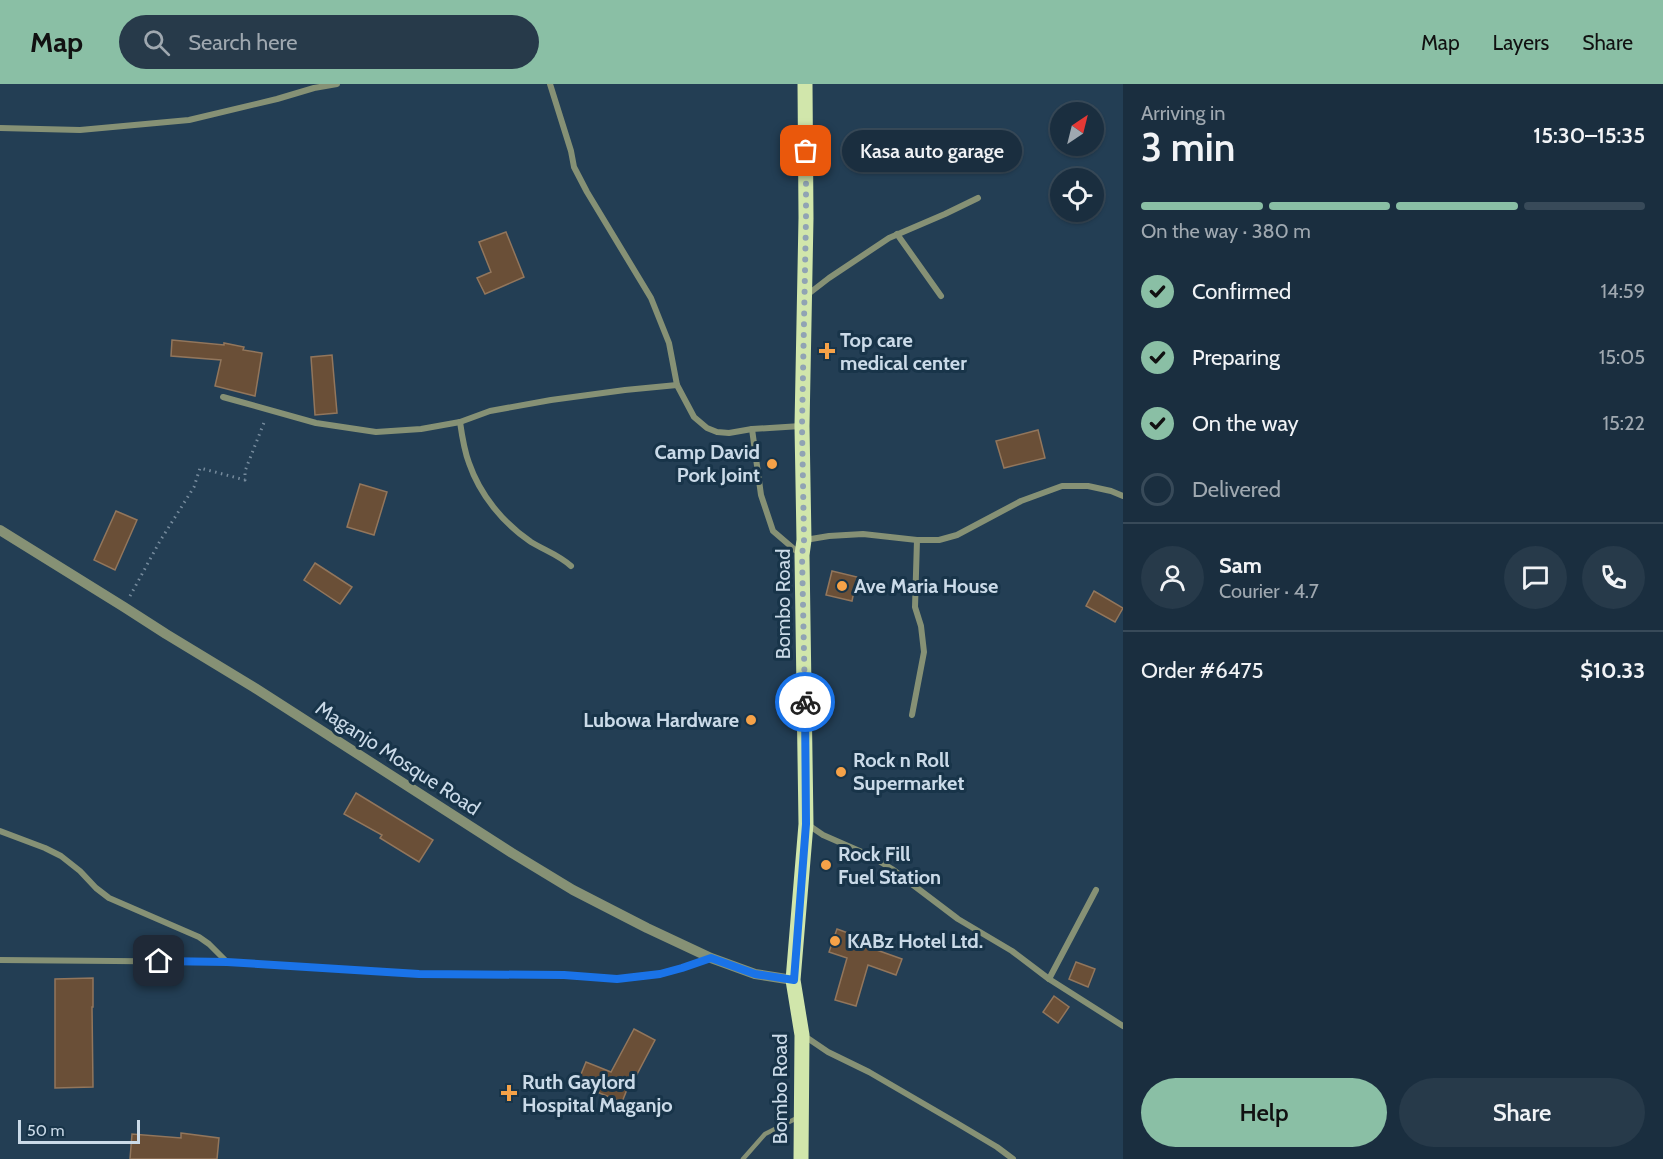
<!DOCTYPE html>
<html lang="en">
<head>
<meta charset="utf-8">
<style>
  body { margin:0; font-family:Cabin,sans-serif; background:#273a4a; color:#f1f3f6; height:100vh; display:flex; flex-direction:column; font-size:22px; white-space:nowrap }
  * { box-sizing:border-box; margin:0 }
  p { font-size:20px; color:#9fa8b0 }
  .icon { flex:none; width:33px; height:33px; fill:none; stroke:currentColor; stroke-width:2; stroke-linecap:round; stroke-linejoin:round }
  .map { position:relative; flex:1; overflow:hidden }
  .drawer { display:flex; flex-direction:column; background:#1a2e3f; width:540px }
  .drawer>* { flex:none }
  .needle { width:39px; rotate:35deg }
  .fabs { position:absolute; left:1050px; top:18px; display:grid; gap:12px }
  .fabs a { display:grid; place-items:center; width:54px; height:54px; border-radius:50%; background:#1a2e3f; box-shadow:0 2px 4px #0004,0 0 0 2px #384a59; font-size:30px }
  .scale { position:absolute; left:18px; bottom:15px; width:122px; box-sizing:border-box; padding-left:6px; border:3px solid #cadae8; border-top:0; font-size:16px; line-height:21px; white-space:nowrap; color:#cadae8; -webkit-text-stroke:4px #183449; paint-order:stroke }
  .pin { position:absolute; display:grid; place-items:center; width:51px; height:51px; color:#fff; margin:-26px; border-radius:12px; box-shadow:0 3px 9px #0006 }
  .courier { position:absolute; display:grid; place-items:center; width:60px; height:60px; margin:-30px; border:4px solid #1a73e8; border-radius:50%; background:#fff; color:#222; box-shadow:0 2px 8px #0007 }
  .bubble { position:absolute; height:42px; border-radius:21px; background:#1a2e3f; box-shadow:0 2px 4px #0004,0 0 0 2px #384a59; font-size:20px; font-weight:600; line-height:42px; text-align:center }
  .overview em { font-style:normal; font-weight:600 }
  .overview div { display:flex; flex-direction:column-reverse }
  .overview { display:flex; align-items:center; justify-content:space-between; height:102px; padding:0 18px }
  h1 { font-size:39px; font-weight:600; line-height:45px }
  .bar { display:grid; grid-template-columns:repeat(4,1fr); gap:9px 6px; align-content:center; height:72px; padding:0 18px }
  .bar i { height:8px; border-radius:4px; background:#384a59 }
  .bar .active { background:#8abfa5 }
  .bar p { grid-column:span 4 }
  .line { display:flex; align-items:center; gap:15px; padding:0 18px; border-top:2px solid #384a59 }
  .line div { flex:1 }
  .round { display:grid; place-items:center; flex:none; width:63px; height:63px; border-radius:32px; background:#273a4a }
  ol { padding:0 18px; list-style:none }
  li { display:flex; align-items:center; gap:18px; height:66px }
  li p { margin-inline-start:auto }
  li .icon { padding:6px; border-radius:50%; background:#8abfa5; color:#111; stroke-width:4 }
  li:last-child { color:#9fa8b0 }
  li i { width:33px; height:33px; border:3px solid #384a59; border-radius:50% }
  .button { display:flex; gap:12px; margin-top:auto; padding:12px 18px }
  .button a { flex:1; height:69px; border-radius:36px; background:#8abfa5; color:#111; font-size:24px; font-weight:600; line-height:69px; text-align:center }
  .button a+a { background:#273a4a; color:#f1f3f6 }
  header { display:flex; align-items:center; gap:36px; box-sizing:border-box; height:84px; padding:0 30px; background:#8abfa5; color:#111 }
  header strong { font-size:28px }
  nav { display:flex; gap:33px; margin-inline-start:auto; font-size:21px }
  .search { width:420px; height:54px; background:#273a4a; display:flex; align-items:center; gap:15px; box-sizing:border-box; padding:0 21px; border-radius:33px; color:#9fa8b0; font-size:22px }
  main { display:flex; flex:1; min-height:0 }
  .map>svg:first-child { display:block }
  .building { fill:#6a4f37; stroke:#92765c; stroke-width:1.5 }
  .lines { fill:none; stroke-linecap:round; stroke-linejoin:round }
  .path { stroke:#768b9d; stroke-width:3; stroke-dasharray:1.5 4.5; stroke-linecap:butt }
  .service { stroke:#869175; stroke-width:4.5 }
  .minor { stroke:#869175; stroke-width:6 }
  .tertiary { stroke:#869175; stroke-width:10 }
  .primary { stroke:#d1e6ab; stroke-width:15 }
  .done { stroke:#90a3b4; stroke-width:6; stroke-dasharray:0 10.8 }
  .route { stroke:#1a73e8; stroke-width:8 }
  .poi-dot { fill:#f6a248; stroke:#183449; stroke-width:2 }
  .labels { text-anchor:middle; stroke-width:6; stroke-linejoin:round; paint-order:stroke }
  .poi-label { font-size:20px; font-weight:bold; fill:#cadae8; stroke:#183449; text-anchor:start }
  .street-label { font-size:20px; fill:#cadae8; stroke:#183449 }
</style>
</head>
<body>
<header>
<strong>Map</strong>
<div class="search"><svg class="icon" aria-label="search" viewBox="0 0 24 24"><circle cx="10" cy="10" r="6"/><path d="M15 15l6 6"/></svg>Search here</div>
<nav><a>Map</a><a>Layers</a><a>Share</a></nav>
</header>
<main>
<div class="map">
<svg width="1123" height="1075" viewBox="0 0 1123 1075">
  <rect width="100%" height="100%" fill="#233e54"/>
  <g class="building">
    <polygon points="506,148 524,193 485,210 477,194 491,188 479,158"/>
    <polygon points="172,256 224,261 224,259 244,263 243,266 262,269 255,312 215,302 221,276 171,272"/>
    <polygon points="332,271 337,329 315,331 311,273"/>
    <polygon points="1038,346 1045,374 1004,384 996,357"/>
    <polygon points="360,400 387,408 374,451 347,443"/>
    <polygon points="116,427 137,436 115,486 94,476"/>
    <polygon points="315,479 352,503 340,520 304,496"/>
    <polygon points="832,487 857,493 852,517 826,511"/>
    <polygon points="1094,507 1123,524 1115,538 1086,522"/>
    <polygon points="356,709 433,756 419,778 380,754 382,751 344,730"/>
    <polygon points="837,845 873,858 871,864 902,875 896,891 868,881 856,922 835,916 847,874 829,868"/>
    <polygon points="1076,878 1095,885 1088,903 1069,895"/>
    <polygon points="93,894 93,923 92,923 93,1003 55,1004 55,895"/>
    <polygon points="1054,912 1069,923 1058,939 1043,928"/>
    <polygon points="634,945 655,956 635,994 632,993 622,1018 577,1000 586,978 611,988"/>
    <polygon points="181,1049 219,1054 217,1075 130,1075 132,1050 181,1054"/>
  </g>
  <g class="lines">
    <polyline class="path" points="130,512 160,457 194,403 200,384 245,396 245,387 265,336"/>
    <polyline class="service" points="743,1075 765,1050 799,1033"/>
    <g class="minor">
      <polyline points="550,0 571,67 574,83 587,108 651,214 669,259 677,301 694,333 707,344 717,348 729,349 752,345 801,342"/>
      <polyline points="0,44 80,46 189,36 277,15 314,4 337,0"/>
      <polyline points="897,150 941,212"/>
      <polyline points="807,211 829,194 889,154 945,130 978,114"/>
      <polyline points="223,313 316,339 376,348 421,345 460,338 490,327 551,316 625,306 677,301"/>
      <path d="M 460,338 C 462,352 464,366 469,379 C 480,411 503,439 531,458 C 544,466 559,471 571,482"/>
      <polyline points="752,345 761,411 773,447 801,471"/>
      <polyline points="805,456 829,452 863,450 917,456 939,456 957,451 1021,417 1062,402 1088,402 1111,407 1123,412"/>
      <polyline points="912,631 924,568 921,542 915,523 917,456"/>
      <polyline points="807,740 823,751 871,772 892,785 958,835 1012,867 1049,895 1123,942"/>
      <polyline points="0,747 45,764 61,772 80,787 96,804 109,814 199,853 209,860 227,878"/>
      <polyline points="0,876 227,878 419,890 564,891 617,895 660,890 682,884 710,874"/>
      <polyline points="1049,895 1096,806"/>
      <polyline points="803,951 828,968 869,988 955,1038 997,1063 1013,1075"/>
    </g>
    <polyline class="tertiary" points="0,446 124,523 166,550 255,604 512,769 573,806 647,844 711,874 755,890 793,896"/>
    <polyline class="primary" points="801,1075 802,951 793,896 806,740 802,471 804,456 802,342 806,134 805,0"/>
  </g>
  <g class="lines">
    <polyline class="done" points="805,618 802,471 804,456 802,342 806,134 806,67"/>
    <polyline class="route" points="159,877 227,878 419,890 564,891 617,895 660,890 682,884 711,874 755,890 794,896 806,740 805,618"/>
  </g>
  <g class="poi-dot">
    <path d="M824 258h6v6h6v6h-6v6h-6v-6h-6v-6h6z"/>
    <circle cx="772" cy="380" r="6"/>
    <circle cx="842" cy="502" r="6"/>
    <circle cx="751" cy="636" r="6"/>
    <circle cx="841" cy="688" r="6"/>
    <circle cx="826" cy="781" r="6"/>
    <circle cx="835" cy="857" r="6"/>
    <path d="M506 1000h6v6h6v6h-6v6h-6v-6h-6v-6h6z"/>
  </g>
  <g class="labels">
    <g class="poi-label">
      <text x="840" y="263">Top care<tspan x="840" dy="23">medical center</tspan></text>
      <text x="760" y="375" text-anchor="end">Camp David<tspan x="760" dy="23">Pork Joint</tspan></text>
      <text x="854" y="509">Ave Maria House</text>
      <text x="739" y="643" text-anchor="end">Lubowa Hardware</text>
      <text x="853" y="683">Rock n Roll<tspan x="853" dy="23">Supermarket</tspan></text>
      <text x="838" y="777">Rock Fill<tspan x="838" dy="23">Fuel Station</tspan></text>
      <text x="847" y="864">KABz Hotel Ltd.</text>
      <text x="522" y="1005">Ruth Gaylord<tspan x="522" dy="23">Hospital Maganjo</tspan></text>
    </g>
    <g class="street-label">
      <text transform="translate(783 520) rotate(-90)" y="7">Bombo Road</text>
      <text transform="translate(398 674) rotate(33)" y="7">Maganjo Mosque Road</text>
      <text transform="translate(780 1005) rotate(-90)" y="7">Bombo Road</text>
    </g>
  </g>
</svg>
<div class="fabs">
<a><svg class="needle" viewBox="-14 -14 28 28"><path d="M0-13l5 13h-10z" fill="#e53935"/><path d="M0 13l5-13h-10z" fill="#9fa8b0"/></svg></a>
<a><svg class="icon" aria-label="locate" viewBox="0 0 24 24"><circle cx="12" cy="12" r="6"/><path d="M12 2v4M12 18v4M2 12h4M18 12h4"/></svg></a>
</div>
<div class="scale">50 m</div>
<div class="pin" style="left:806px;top:67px;background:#ea580c"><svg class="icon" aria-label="bag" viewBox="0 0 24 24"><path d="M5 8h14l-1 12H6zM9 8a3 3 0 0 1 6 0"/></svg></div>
<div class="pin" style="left:159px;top:877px;background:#1f2937"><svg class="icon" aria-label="home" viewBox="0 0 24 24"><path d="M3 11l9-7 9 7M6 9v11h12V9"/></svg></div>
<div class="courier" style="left:805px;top:618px"><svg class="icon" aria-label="bike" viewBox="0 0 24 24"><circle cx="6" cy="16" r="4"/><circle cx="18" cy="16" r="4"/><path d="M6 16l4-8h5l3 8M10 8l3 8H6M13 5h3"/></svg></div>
<div class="bubble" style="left:842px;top:46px;width:180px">Kasa auto garage</div>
</div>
<section class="drawer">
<div class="overview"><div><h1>3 min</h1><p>Arriving in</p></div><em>15:30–15:35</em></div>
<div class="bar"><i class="active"></i><i class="active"></i><i class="active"></i><i></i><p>On the way · 380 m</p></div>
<ol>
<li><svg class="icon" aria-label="check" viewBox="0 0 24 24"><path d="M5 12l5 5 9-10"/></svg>Confirmed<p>14:59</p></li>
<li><svg class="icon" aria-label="check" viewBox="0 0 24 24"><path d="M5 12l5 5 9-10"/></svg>Preparing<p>15:05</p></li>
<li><svg class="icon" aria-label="check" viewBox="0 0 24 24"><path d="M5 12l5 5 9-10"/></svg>On the way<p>15:22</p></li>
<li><i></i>Delivered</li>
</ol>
<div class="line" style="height:108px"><a class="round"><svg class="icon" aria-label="person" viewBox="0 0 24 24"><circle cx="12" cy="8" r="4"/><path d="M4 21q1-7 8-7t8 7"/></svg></a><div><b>Sam</b><p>Courier · 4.7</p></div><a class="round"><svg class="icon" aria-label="chat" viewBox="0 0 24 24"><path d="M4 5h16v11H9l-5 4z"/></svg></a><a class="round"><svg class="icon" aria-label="phone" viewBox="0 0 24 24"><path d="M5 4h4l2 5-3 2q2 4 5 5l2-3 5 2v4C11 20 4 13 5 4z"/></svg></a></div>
<div class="line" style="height:78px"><div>Order #6475</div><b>$10.33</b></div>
<div class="button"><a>Help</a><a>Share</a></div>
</section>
</main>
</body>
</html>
